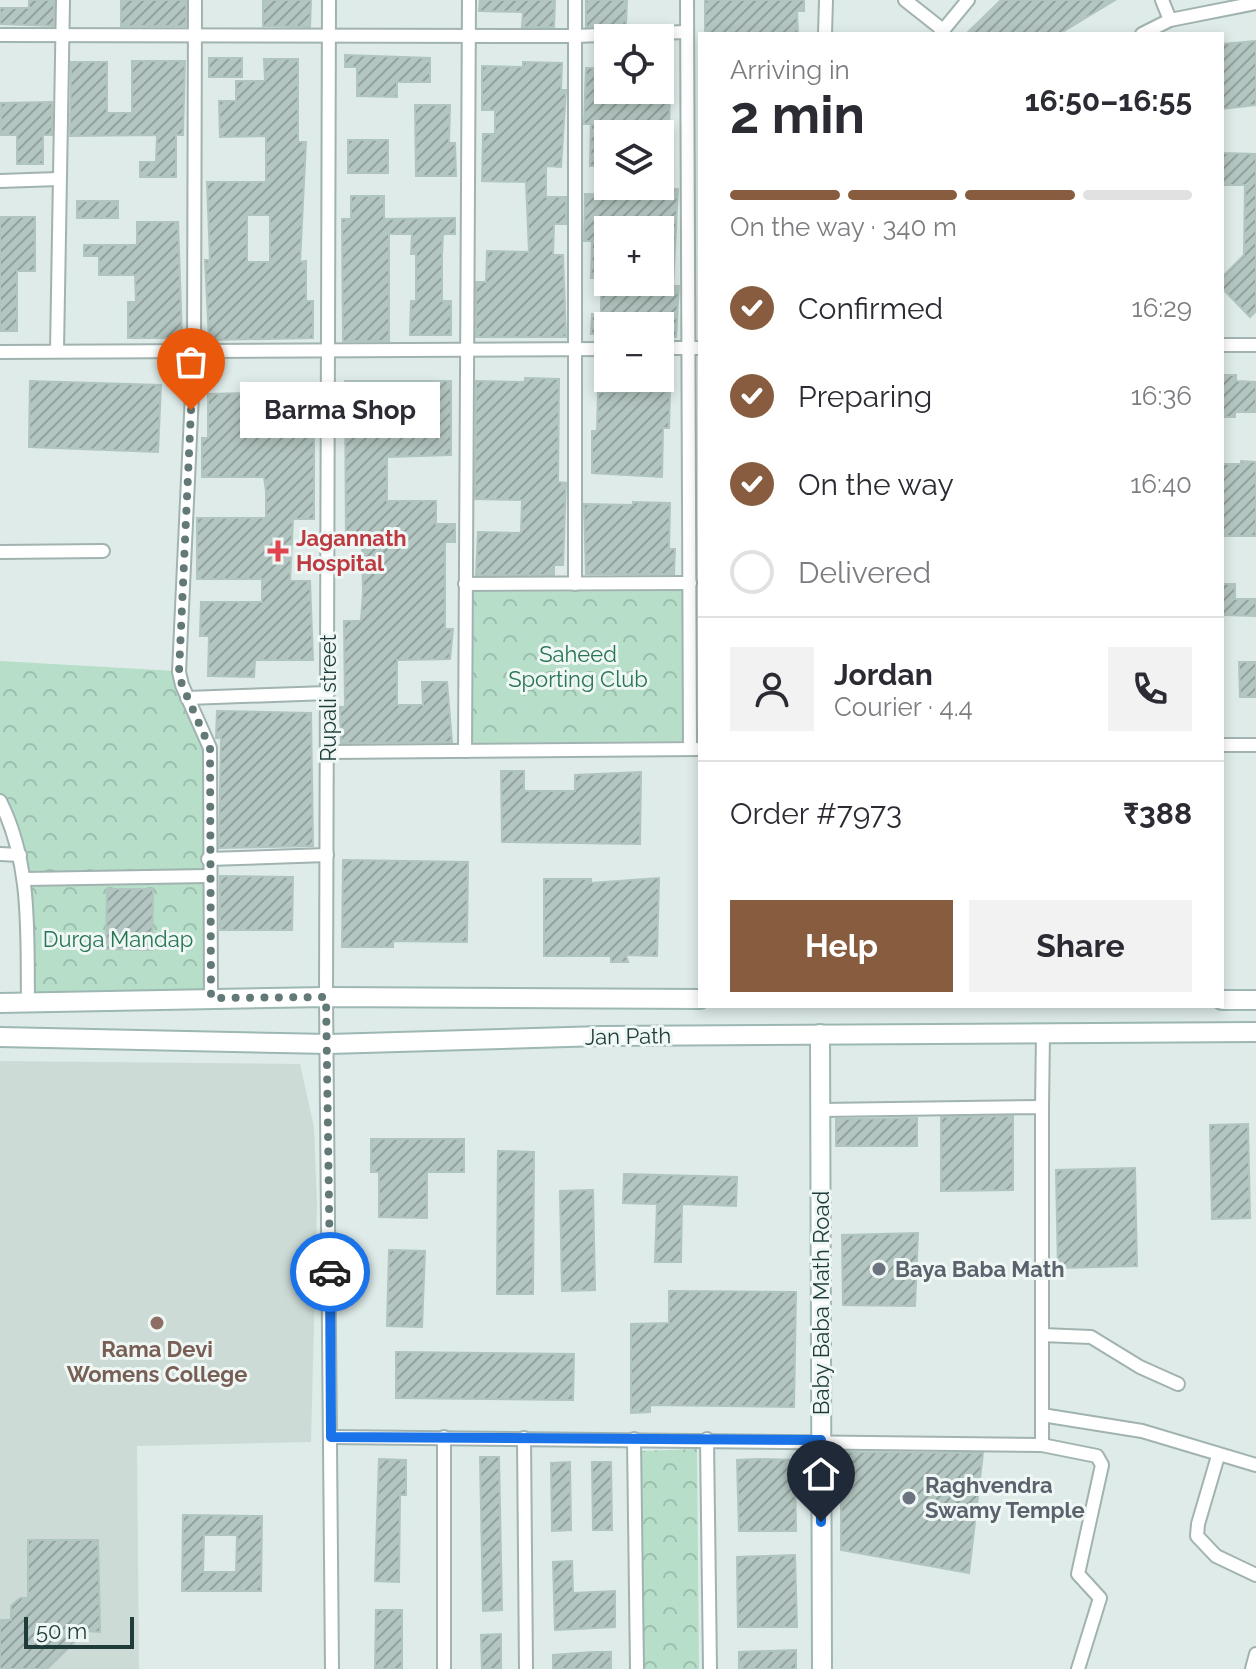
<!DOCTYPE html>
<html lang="en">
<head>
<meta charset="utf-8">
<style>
  body { margin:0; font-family:Raleway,sans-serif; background:#f2f2f3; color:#2b2b33; height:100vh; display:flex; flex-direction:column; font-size:30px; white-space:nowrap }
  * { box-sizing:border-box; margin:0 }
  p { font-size:26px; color:#7c7c81 }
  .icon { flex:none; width:44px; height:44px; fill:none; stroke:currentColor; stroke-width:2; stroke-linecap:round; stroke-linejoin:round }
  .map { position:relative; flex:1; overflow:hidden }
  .side { position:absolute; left:698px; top:32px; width:526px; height:976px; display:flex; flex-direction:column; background:#fff; border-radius:0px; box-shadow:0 4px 12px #0003 }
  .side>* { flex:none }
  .controls { position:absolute; left:594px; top:24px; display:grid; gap:16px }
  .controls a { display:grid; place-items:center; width:80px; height:80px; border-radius:0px; background:#fff; box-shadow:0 4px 12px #0003; font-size:40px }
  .scale { position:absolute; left:24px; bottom:20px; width:110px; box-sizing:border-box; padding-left:8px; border:4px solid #1f3c3a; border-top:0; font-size:22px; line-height:28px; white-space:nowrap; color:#1f3c3a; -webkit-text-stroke:6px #eff7f5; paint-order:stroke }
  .pin { position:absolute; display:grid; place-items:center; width:68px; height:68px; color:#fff; margin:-82px -34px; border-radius:50% 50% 50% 0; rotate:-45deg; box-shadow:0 0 8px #0007 }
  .pin .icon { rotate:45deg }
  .courier { position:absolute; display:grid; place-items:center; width:80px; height:80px; margin:-40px; border:6px solid #1a73e8; border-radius:50%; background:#fff; color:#222; box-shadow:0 2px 10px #0007 }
  .bubble { position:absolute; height:56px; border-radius:0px; background:#fff; box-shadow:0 4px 12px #0003; font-size:26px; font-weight:700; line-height:56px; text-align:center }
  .head em { font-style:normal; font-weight:700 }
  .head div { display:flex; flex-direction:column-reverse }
  .head { display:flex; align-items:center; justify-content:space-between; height:136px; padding:0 32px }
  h1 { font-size:52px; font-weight:700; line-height:60px }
  .bar { display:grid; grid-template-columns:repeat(4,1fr); gap:12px 8px; align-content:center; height:96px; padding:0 32px }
  .bar i { height:10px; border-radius:6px; background:#e1e1e2 }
  .bar .selected { background:#885d3f }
  .bar p { grid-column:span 4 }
  .line { display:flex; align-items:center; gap:20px; padding:0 32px; border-top:2px solid #e1e1e2 }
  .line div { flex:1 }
  .round { display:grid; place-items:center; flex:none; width:84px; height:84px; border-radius:0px; background:#f2f2f3 }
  ol { padding:0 32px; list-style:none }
  li { display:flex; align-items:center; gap:24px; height:88px }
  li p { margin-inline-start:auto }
  li .icon { padding:8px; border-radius:50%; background:#885d3f; color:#fff; stroke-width:4 }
  li:last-child { color:#7c7c81 }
  li i { width:44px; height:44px; border:4px solid #e1e1e2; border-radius:50% }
  .cta { display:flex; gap:16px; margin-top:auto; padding:16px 32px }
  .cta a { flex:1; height:92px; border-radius:0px; background:#885d3f; color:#fff; font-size:32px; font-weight:700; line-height:92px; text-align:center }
  .cta a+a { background:#f2f2f3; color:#2b2b33 }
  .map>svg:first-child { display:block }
  .built { fill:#cddbd7 }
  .forest { fill:url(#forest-crowns) }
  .building { fill:url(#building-hatch); stroke:#b1c5c0; stroke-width:2; fill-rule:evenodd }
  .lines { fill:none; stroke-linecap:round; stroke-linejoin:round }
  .street-casing { stroke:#a1b3b0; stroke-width:16 }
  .secondary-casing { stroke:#9db7b3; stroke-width:22 }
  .street { stroke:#fff; stroke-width:12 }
  .secondary { stroke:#fff; stroke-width:18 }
  .done { stroke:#627977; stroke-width:8; stroke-dasharray:0 14.4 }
  .route { stroke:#1a73e8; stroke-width:10 }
  .health-dot { fill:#e0444e; stroke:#eff7f5; stroke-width:3 }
  .worship-dot { fill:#6b7280; stroke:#eff7f5; stroke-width:3 }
  .education-dot { fill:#8d6e63; stroke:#eff7f5; stroke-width:3 }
  .labels { text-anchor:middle; stroke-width:6; stroke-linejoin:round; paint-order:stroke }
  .health-label { font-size:22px; font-weight:bold; fill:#be3a42; stroke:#eff7f5; text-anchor:start }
  .park-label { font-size:22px; fill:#277554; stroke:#eff7f5 }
  .street-label { font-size:22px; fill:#1f3c3a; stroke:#eff7f5 }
  .worship-label { font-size:22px; font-weight:bold; fill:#5b616d; stroke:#eff7f5; text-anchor:start }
  .education-label { font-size:22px; font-weight:bold; fill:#785e54; stroke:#eff7f5 }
</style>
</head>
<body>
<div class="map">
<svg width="1256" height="1669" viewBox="0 0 1256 1669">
  <defs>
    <pattern id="forest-crowns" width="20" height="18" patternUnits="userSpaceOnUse" patternTransform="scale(2)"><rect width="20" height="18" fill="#b6dec9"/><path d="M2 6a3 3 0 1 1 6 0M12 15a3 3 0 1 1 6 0" fill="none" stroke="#9cbfad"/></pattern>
    <pattern id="building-hatch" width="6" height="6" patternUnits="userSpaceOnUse" patternTransform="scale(2)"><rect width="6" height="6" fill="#b4c6c1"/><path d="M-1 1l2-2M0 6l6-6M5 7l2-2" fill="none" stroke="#92a29e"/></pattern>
  </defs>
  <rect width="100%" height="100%" fill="#deebe8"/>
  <polygon class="built" points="0,1061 300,1064 314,1127 317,1204 311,1442 137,1446 139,1669 0,1669"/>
  <g class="forest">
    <polygon points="685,591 683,741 473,743 473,592"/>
    <polygon points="0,661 176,671 206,747 204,872 27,877 0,797"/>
    <polygon points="206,878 209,996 30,1001 27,881"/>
    <polygon points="697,1449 699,1669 644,1669 641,1451"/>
  </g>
  <g class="building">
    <polygon points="29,0 54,0 54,26 0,24 0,8 29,8"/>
    <rect x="121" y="0" width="65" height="26"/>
    <polygon points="263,0 311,0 310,27 263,26"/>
    <polygon points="480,0 555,0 554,27 522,27 523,12 479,11"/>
    <polygon points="586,0 627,0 626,25 586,27"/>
    <polygon points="705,0 804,0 804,11 797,11 798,34 705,34"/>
    <polygon points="1001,0 1115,0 1059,34 966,34"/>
    <polygon points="1256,41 1256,105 1222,109 1222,44"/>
    <polygon points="596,52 608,52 608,90 670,90 669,134 608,134 608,166 590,166 591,124 584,124 586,68 595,68"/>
    <polygon points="345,55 430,58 430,82 397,82 397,97 357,96 357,67 345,67"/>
    <rect x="209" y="58" width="33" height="19"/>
    <path d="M 264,59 L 298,59 L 298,142 L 306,142 L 300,262 L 306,261 L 306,301 L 313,301 L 313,338 L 209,340 L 205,260 L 210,260 L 207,182 L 266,182 L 266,136 L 220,137 L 219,101 L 236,101 L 236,81 L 265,81 ZM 247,215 L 270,215 L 270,262 L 247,262 Z"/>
    <polygon points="132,61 185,61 183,135 176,135 176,177 140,177 140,162 156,162 157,135 70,136 71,62 107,62 107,113 132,113"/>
    <polygon points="523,62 562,63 561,90 566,90 561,167 546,166 546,197 566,197 566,224 554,224 553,255 563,255 566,337 476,337 476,282 486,282 487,251 529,252 526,182 482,181 483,134 495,134 495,110 482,110 482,66 523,67"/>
    <polygon points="52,102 52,135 43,135 43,164 17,164 17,135 1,135 1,103"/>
    <polygon points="415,105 450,105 449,143 455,143 456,176 416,176"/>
    <rect x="348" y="140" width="40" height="33"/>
    <polygon points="1222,153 1256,154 1256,311 1250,317 1222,288 1222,277 1244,255 1245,185 1222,185"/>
    <polygon points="631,188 678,189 673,286 679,286 676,337 660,337 660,326 608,326 608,334 591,334 592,314 601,314 601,283 660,285 660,223 625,222 625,230 608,230 608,278 591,278 592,241 584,241 585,194 631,195"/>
    <polygon points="351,196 384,196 384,219 455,218 455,234 443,234 442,254 442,301 451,301 451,335 410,335 411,301 416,301 416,254 411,254 412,234 389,234 389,341 343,341 342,219 351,219"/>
    <rect x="77" y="201" width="41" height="17"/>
    <polygon points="0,217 35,217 35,271 17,271 17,331 0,331"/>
    <polygon points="137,222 178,222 182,338 128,338 128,302 136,302 135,275 99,275 99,256 84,256 84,245 137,245"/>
    <polygon points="1222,375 1236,375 1236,381 1256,382 1256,412 1235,412 1235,417 1222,417"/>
    <polygon points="525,378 559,379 558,482 566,483 563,565 554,565 554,575 476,575 478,532 521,533 522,500 475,499 476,381 525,382"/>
    <polygon points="30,381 161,385 158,452 29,447"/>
    <polygon points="345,381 451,381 451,455 387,457 387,501 436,501 436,524 455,524 455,542 445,542 445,629 453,629 450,659 397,660 397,705 423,705 422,682 447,682 452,742 341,743 340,707 345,707 344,621 361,621 363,592 362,540 346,540"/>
    <polygon points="314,391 314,519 293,519 290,581 310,581 313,660 255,660 254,677 208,676 209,636 200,636 201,602 262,602 262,579 197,579 197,518 266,518 266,491 264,477 202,477 202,438 208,438 208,394"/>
    <polygon points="670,391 669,428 663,428 662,477 592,473 592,431 597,431 598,392"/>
    <polygon points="1241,461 1256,462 1256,536 1222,536 1222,464 1241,464"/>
    <polygon points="633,502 670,503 669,549 675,549 674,574 586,574 584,504 633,505"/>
    <polygon points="1222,584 1235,584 1235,599 1256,599 1256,616 1222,615"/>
    <polygon points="1239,662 1256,662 1256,697 1240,697"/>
    <polygon points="217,711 311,713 313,846 219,848 221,738 216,738"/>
    <polygon points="501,771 524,771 524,791 575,791 575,775 641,772 640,844 502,842"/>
    <polygon points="343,860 468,862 467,942 393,941 393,947 342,947"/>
    <polygon points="220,876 293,877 292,930 220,930"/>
    <polygon points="659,878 657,956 626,955 628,962 611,962 611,956 544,956 544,879 591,879 591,883"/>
    <polygon points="107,889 153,889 152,950 106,949"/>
    <polygon points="1013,1116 1013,1190 941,1191 941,1117"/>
    <polygon points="917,1118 917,1146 836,1146 836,1119"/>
    <polygon points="1248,1124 1250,1218 1212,1219 1210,1125"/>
    <polygon points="371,1139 464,1139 464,1172 427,1172 427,1218 379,1217 379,1172 371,1172"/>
    <polygon points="498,1151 534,1152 533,1294 497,1294"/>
    <polygon points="1135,1168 1137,1266 1058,1268 1056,1170"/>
    <polygon points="624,1174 737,1177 736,1206 682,1204 681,1262 655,1262 657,1204 623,1203"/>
    <polygon points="593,1190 595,1290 562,1291 560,1191"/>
    <polygon points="918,1233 915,1306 843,1305 842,1235"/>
    <polygon points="389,1250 425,1251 422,1327 387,1326"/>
    <polygon points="669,1291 796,1292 794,1407 650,1405 650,1412 631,1413 631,1324 669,1323"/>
    <polygon points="396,1352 574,1354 573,1400 396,1398"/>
    <polygon points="841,1452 983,1453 969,1573 841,1550"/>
    <polygon points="480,1457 499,1457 502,1610 483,1611"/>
    <polygon points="379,1459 406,1460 406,1495 400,1495 399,1582 375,1581"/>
    <polygon points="758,1459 795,1460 796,1531 739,1531 737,1460"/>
    <polygon points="570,1462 571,1530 552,1531 551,1463"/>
    <polygon points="592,1462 611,1462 612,1530 593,1530"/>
    <path d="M 183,1515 L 262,1516 L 261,1591 L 182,1591 ZM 204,1535 L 237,1535 L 236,1572 L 203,1572 Z"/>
    <polygon points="28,1540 98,1540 100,1632 86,1631 47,1669 0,1669 0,1620 11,1620 11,1606 20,1598 28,1598"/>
    <polygon points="795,1555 797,1627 738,1627 737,1557"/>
    <polygon points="572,1561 573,1593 615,1591 615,1627 555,1630 553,1562"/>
    <polygon points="376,1610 402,1610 402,1669 375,1669"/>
    <polygon points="501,1634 501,1669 482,1669 481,1635"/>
    <polygon points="796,1650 796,1669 739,1669 739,1652"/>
    <polygon points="592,1652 611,1652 611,1669 553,1669 553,1655"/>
  </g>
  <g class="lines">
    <g class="street-casing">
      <g id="street">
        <polyline points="195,0 194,351 179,672 182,685 210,748 211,998"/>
        <polyline points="329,0 326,997 332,1669"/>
        <polyline points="687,0 690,749"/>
        <polyline points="905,0 943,30"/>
        <polyline points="1162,0 1170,20"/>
        <polyline points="825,34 826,0"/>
        <polyline points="940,34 968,0"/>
        <polyline points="1142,34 1170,20 1256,3"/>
        <polyline points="0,35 575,36 686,32"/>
        <polyline points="0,181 58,179"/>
        <polyline points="1222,345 1256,345"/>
        <polyline points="660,348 700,348"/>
        <polyline points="57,351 63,0"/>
        <polyline points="0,352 608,349"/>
        <polyline points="0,552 103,551"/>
        <polyline points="465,584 690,583"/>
        <polyline points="575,584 575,0"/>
        <polyline points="187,698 328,693"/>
        <polyline points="1222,745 1256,745"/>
        <polyline points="465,751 469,0"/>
        <polyline points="329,752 700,749"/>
        <path d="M 0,801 C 32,864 27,935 28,1003"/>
        <polyline points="0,854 20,855"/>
        <polyline points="208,859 327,855"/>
        <polyline points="25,879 208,876"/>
        <polyline points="1042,1107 1043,1033"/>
        <polyline points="1042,1335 1091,1337 1140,1367 1178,1384"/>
        <polyline points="1042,1415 1142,1431 1256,1465"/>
        <polyline points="331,1437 1042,1445 1042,1107 821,1110"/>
        <polyline points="524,1438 526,1669"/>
        <polyline points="634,1439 637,1669"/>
        <polyline points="707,1439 710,1669"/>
        <polyline points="1042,1445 1097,1456 1102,1465 1078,1574 1100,1598 1078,1669"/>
        <polyline points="1218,1456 1198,1524 1197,1536 1216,1556 1256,1575"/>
        <polyline points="444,1669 444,1437"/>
        <polyline points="1252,1669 1256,1654"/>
      </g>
    </g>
    <g class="secondary-casing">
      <g id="secondary">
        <polyline points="1222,1000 1256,1000"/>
        <polyline points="0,1003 326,997 700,999"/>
        <polyline points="820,1034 822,1669"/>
        <polyline points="0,1037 329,1044 602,1036 1256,1032"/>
      </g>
    </g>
    <use href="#street" class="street"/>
    <use href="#secondary" class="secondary"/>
  </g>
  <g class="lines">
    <polyline class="done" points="191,410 179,672 182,685 210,748 211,998 326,997 330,1272"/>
    <polyline class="route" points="330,1272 331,1437 821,1440 821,1522"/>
  </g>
  <path class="health-dot" d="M274 539h8v8h8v8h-8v8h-8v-8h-8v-8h8z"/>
  <g class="worship-dot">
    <circle cx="879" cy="1269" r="8"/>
    <circle cx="909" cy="1498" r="8"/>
  </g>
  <circle class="education-dot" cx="157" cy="1323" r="8"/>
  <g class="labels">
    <g class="health-label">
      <text x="296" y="546">Jagannath<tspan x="296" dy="25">Hospital</tspan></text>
    </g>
    <g class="park-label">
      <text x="578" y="662">Saheed<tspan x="578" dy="25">Sporting Club</tspan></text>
      <text x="118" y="947">Durga Mandap</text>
    </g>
    <g class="street-label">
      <text transform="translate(328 698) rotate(-90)" y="8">Rupali street</text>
      <text transform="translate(628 1036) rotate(-1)" y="8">Jan Path</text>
      <text transform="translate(821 1303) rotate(-90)" y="8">Baby Baba Math Road</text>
    </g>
    <g class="worship-label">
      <text x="895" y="1277">Baya Baba Math</text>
      <text x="925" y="1493">Raghvendra<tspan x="925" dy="25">Swamy Temple</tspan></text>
    </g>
    <g class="education-label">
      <text x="157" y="1357">Rama Devi<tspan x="157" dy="25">Womens College</tspan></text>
    </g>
  </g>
</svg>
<div class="controls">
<a><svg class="icon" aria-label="locate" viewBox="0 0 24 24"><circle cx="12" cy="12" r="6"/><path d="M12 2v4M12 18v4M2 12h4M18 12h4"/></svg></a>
<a><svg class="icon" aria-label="layers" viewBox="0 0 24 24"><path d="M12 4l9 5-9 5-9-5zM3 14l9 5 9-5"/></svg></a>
<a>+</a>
<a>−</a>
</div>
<div class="scale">50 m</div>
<div class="pin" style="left:191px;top:410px;background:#ea580c"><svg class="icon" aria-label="bag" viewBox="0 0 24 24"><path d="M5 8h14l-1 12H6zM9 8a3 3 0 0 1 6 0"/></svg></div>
<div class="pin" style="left:821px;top:1522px;background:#1f2937"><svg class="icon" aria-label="home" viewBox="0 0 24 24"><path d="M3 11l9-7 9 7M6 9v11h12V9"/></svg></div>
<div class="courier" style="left:330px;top:1272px"><svg class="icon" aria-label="car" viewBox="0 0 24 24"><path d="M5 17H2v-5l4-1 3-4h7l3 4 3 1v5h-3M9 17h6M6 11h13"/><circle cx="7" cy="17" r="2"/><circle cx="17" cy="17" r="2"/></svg></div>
<div class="bubble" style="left:240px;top:382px;width:200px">Barma Shop</div>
<section class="side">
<div class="head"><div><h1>2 min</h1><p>Arriving in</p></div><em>16:50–16:55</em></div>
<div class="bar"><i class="selected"></i><i class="selected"></i><i class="selected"></i><i></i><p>On the way · 340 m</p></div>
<ol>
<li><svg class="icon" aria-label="check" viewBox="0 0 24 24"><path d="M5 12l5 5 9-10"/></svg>Confirmed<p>16:29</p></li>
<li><svg class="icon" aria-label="check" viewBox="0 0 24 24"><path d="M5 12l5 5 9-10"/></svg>Preparing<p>16:36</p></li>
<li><svg class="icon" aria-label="check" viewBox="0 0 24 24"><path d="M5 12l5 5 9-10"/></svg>On the way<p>16:40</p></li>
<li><i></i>Delivered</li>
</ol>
<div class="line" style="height:144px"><a class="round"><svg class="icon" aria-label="person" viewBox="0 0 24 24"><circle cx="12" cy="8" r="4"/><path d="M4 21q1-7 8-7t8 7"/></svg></a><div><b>Jordan</b><p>Courier · 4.4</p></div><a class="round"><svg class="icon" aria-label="phone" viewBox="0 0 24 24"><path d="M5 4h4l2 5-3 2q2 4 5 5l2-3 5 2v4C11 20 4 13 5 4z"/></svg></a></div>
<div class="line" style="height:104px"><div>Order #7973</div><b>₹388</b></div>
<div class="cta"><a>Help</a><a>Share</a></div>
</section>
</div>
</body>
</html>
